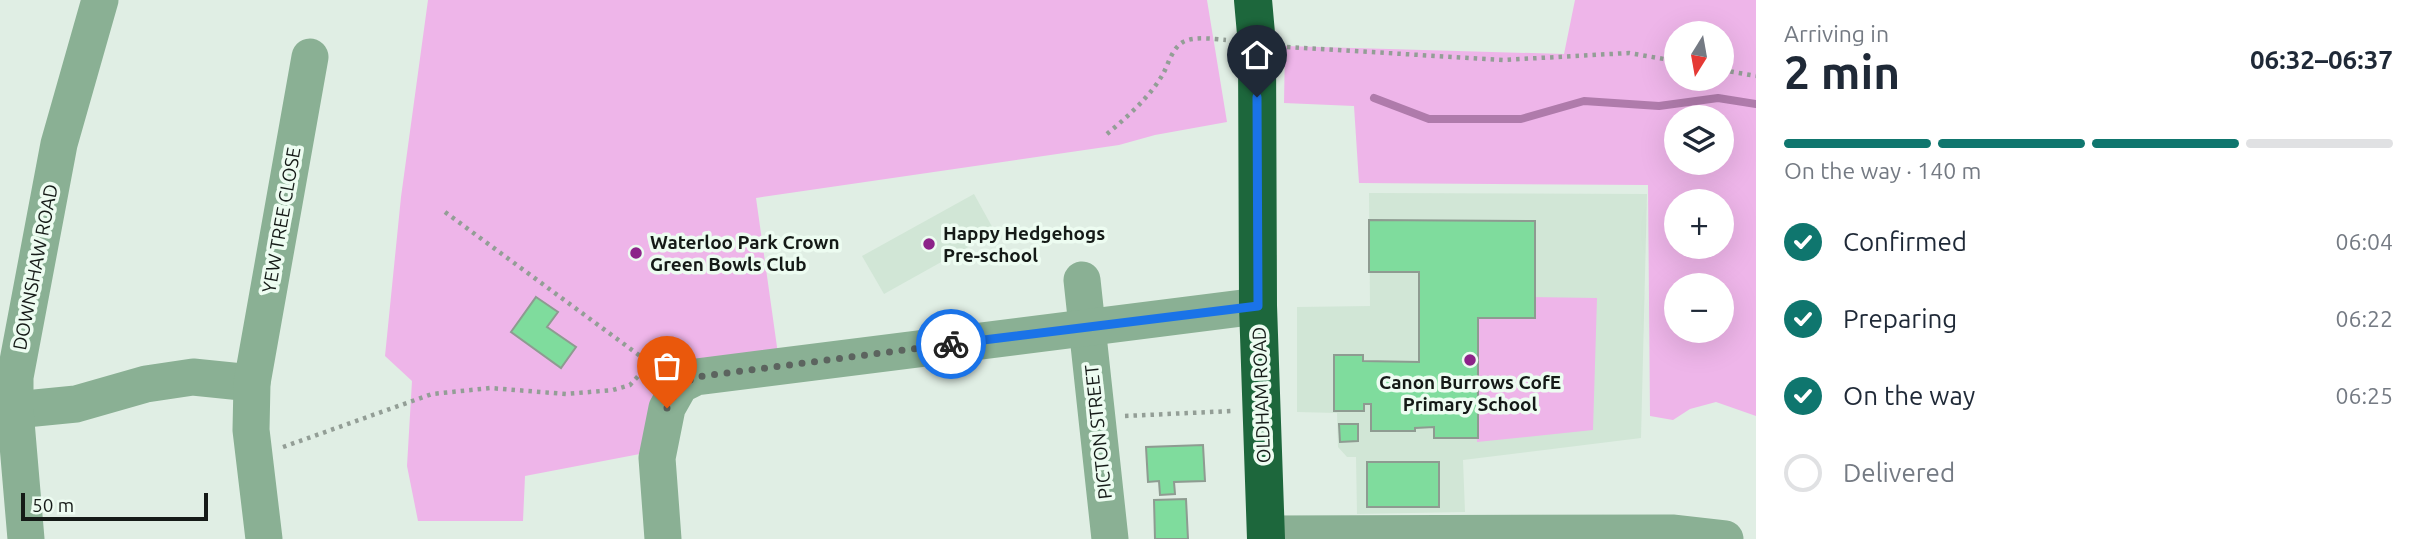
<!DOCTYPE html>
<html lang="en">
<head>
<meta charset="utf-8">
<style>
  body { margin:0; font-family:Ubuntu,sans-serif; background:#f6f6f7; color:#1f2937; height:100vh; display:flex; flex-direction:column; font-size:26px; white-space:nowrap }
  * { box-sizing:border-box; margin:0 }
  p { font-size:23px; color:#747a83 }
  .icon { flex:none; width:38px; height:38px; fill:none; stroke:currentColor; stroke-width:2; stroke-linecap:round; stroke-linejoin:round }
  .map { position:relative; flex:1; overflow:hidden }
  .sheet { display:flex; flex-direction:column; background:#fff; width:665px }
  .sheet>* { flex:none }
  .needle { width:46px; rotate:191deg }
  .tools { position:absolute; left:1664px; top:21px; display:grid; gap:14px }
  .tools a { display:grid; place-items:center; width:70px; height:70px; border-radius:50%; background:#fff; box-shadow:0 7px 28px #0002; font-size:35px }
  .scale { position:absolute; left:21px; bottom:18px; width:187px; box-sizing:border-box; padding-left:7px; border:4px solid #151a17; border-top:0; font-size:19px; line-height:24px; white-space:nowrap; color:#151a17; -webkit-text-stroke:5px #edfcf1; paint-order:stroke }
  .pin { position:absolute; display:grid; place-items:center; width:60px; height:60px; color:#fff; margin:-72px -30px; border-radius:50% 50% 50% 0; rotate:-45deg; box-shadow:0 0 7px #0007 }
  .pin .icon { rotate:45deg }
  .courier { position:absolute; display:grid; place-items:center; width:70px; height:70px; margin:-35px; border:5px solid #1a73e8; border-radius:50%; background:#fff; color:#222; box-shadow:0 2px 9px #0007 }
  .overview em { font-style:normal; font-weight:700 }
  .overview div { display:flex; flex-direction:column-reverse }
  .overview { display:flex; align-items:center; justify-content:space-between; height:119px; padding:0 28px }
  h1 { font-size:46px; font-weight:700; line-height:52px }
  .bar { display:grid; grid-template-columns:repeat(4,1fr); gap:10px 7px; align-content:center; height:84px; padding:0 28px }
  .bar i { height:9px; border-radius:5px; background:#e0e1e3 }
  .bar .on { background:#0f766e }
  .bar p { grid-column:span 4 }
  ol { padding:0 28px; list-style:none }
  li { display:flex; align-items:center; gap:21px; height:77px }
  li p { margin-inline-start:auto }
  li .icon { padding:7px; border-radius:50%; background:#0f766e; color:#fff; stroke-width:4 }
  li:last-child { color:#747a83 }
  li i { width:38px; height:38px; border:4px solid #e0e1e3; border-radius:50% }
  main { display:flex; flex:1; min-height:0 }
  .map>svg:first-child { display:block }
  .built { fill:#d1e6d6 }
  .green { fill:#eeb5e9; fill-rule:evenodd }
  .lines { fill:none; stroke-linecap:round; stroke-linejoin:round }
  .stream { stroke:#af7bab; stroke-width:8 }
  .building { fill:#7fdc9d; stroke:#8e9b91; stroke-width:2 }
  .path { stroke:#939e96; stroke-width:4.5; stroke-dasharray:3.5 5; stroke-linecap:butt }
  .minor { stroke:#8ab094; stroke-width:37 }
  .highway { stroke:#1d673c; stroke-width:38 }
  .done { stroke:#5c645f; stroke-width:7; stroke-dasharray:0 12.6 }
  .route { stroke:#1a73e8; stroke-width:9 }
  .poi-dot { fill:#8c2389; stroke:#edfcf1; stroke-width:2.5 }
  .labels { text-anchor:middle; stroke-width:7; stroke-linejoin:round; paint-order:stroke }
  .street-label { font-size:19px; fill:#151a17; stroke:#edfcf1 }
  .poi-label { font-size:19px; font-weight:bold; fill:#151a17; stroke:#edfcf1; text-anchor:start }
</style>
</head>
<body>
<main>
<div class="map">
<svg width="1756" height="539" viewBox="0 0 1756 539">
  <rect width="100%" height="100%" fill="#e0eee4"/>
  <g class="built">
    <polygon points="1369,193 1647,194 1641,438 1463,460 1465,512 1357,514 1356,457 1347,457 1338,447 1337,413 1297,412 1297,307 1370,306"/>
    <polygon points="974,194 995,232 884,294 862,256"/>
  </g>
  <g class="green">
    <polygon points="428,0 1207,0 1227,122 1155,135 1119,145 756,198 778,354 695,368 645,453 525,476 523,521 418,521 407,466 412,381 385,356 401,197"/>
    <path d="M 1575,0 L 1756,0 L 1756,416 L 1716,402 L 1690,409 L 1673,420 L 1650,416 L 1648,185 L 1359,183 L 1354,106 L 1284,103 L 1285,46 L 1564,54 ZM 1676,33 L 1722,33 L 1722,79 L 1676,79 ZM 1676,117 L 1722,117 L 1722,163 L 1676,163 ZM 1722,201 L 1722,247 L 1676,247 L 1676,201 ZM 1722,285 L 1722,331 L 1676,331 L 1676,285 Z"/>
    <polygon points="1531,297 1597,298 1593,430 1477,442 1478,318"/>
  </g>
  <g class="lines">
    <polyline class="stream" points="1374,98 1429,119 1521,119 1584,101 1659,106 1718,98 1756,104"/>
  </g>
  <g class="building">
    <polygon points="1369,220 1535,221 1535,318 1478,318 1478,438 1434,438 1434,427 1415,428 1415,431 1371,431 1371,404 1364,404 1364,411 1334,411 1334,355 1363,355 1363,361 1419,362 1419,272 1369,272"/>
    <polygon points="536,297 558,312 547,327 576,347 561,368 511,332"/>
    <polygon points="1339,424 1358,424 1358,441 1340,442"/>
    <polygon points="1203,445 1205,481 1174,482 1175,494 1160,495 1159,481 1148,482 1146,447"/>
    <rect x="1367" y="462" width="72" height="45"/>
    <polygon points="1186,499 1188,539 1155,539 1154,500"/>
  </g>
  <g class="lines">
    <g class="path">
      <polyline points="1287,47 1503,60 1629,53 1676,61"/>
      <polyline points="1722,70 1756,76"/>
      <path d="M 1107,134 C 1127,117 1149,98 1163,74 C 1168,65 1172,48 1183,42 C 1194,36 1214,39 1226,40"/>
      <polyline points="445,212 651,364"/>
      <polyline points="1125,416 1232,411"/>
      <polyline points="283,447 432,394 490,388 566,394 613,390 630,385 650,363"/>
    </g>
    <g class="minor">
      <polyline points="1082,280 1110,539"/>
      <polyline points="15,410 76,404 146,384 193,377 252,383"/>
      <polyline points="1266,534 1672,533 1725,539"/>
      <polyline points="26,539 15,410 15,377 59,144 100,0"/>
      <polyline points="264,539 251,430 252,383 310,57"/>
      <polyline points="663,539 657,458 667,408 680,385 696,377 1258,306"/>
    </g>
    <polyline class="highway" points="1253,0 1257,45 1258,306 1266,539"/>
  </g>
  <g class="lines">
    <polyline class="done" points="667,408 680,385 696,377 951,344"/>
    <polyline class="route" points="951,344 1258,306 1257,97"/>
  </g>
  <g class="poi-dot">
    <circle cx="929" cy="244" r="7"/>
    <circle cx="636" cy="253" r="7"/>
    <circle cx="1470" cy="360" r="7"/>
  </g>
  <g class="labels">
    <g class="street-label">
      <text transform="translate(281 220) rotate(-80)" y="7">YEW TREE CLOSE</text>
      <text transform="translate(35 267) rotate(-79)" y="7">DOWNSHAW ROAD</text>
      <text transform="translate(1261 395) rotate(-92)" y="7">OLDHAM ROAD</text>
      <text transform="translate(1098 432) rotate(-96)" y="7">PICTON STREET</text>
    </g>
    <g class="poi-label">
      <text x="943" y="240">Happy Hedgehogs<tspan x="943" dy="22">Pre-school</tspan></text>
      <text x="650" y="249">Waterloo Park Crown<tspan x="650" dy="22">Green Bowls Club</tspan></text>
      <text x="1470" y="389" text-anchor="middle">Canon Burrows CofE<tspan x="1470" dy="22">Primary School</tspan></text>
    </g>
  </g>
</svg>
<div class="tools">
<a><svg class="needle" viewBox="-14 -14 28 28"><path d="M0-13l5 13h-10z" fill="#e53935"/><path d="M0 13l5-13h-10z" fill="#747a83"/></svg></a>
<a><svg class="icon" aria-label="layers" viewBox="0 0 24 24"><path d="M12 4l9 5-9 5-9-5zM3 14l9 5 9-5"/></svg></a>
<a>+</a>
<a>−</a>
</div>
<div class="scale">50 m</div>
<div class="pin" style="left:667px;top:408px;background:#ea580c"><svg class="icon" aria-label="bag" viewBox="0 0 24 24"><path d="M5 8h14l-1 12H6zM9 8a3 3 0 0 1 6 0"/></svg></div>
<div class="pin" style="left:1257px;top:97px;background:#1f2937"><svg class="icon" aria-label="home" viewBox="0 0 24 24"><path d="M3 11l9-7 9 7M6 9v11h12V9"/></svg></div>
<div class="courier" style="left:951px;top:344px"><svg class="icon" aria-label="bike" viewBox="0 0 24 24"><circle cx="6" cy="16" r="4"/><circle cx="18" cy="16" r="4"/><path d="M6 16l4-8h5l3 8M10 8l3 8H6M13 5h3"/></svg></div>
</div>
<section class="sheet">
<div class="overview"><div><h1>2 min</h1><p>Arriving in</p></div><em>06:32–06:37</em></div>
<div class="bar"><i class="on"></i><i class="on"></i><i class="on"></i><i></i><p>On the way · 140 m</p></div>
<ol>
<li><svg class="icon" aria-label="check" viewBox="0 0 24 24"><path d="M5 12l5 5 9-10"/></svg>Confirmed<p>06:04</p></li>
<li><svg class="icon" aria-label="check" viewBox="0 0 24 24"><path d="M5 12l5 5 9-10"/></svg>Preparing<p>06:22</p></li>
<li><svg class="icon" aria-label="check" viewBox="0 0 24 24"><path d="M5 12l5 5 9-10"/></svg>On the way<p>06:25</p></li>
<li><i></i>Delivered</li>
</ol>
</section>
</main>
</body>
</html>
